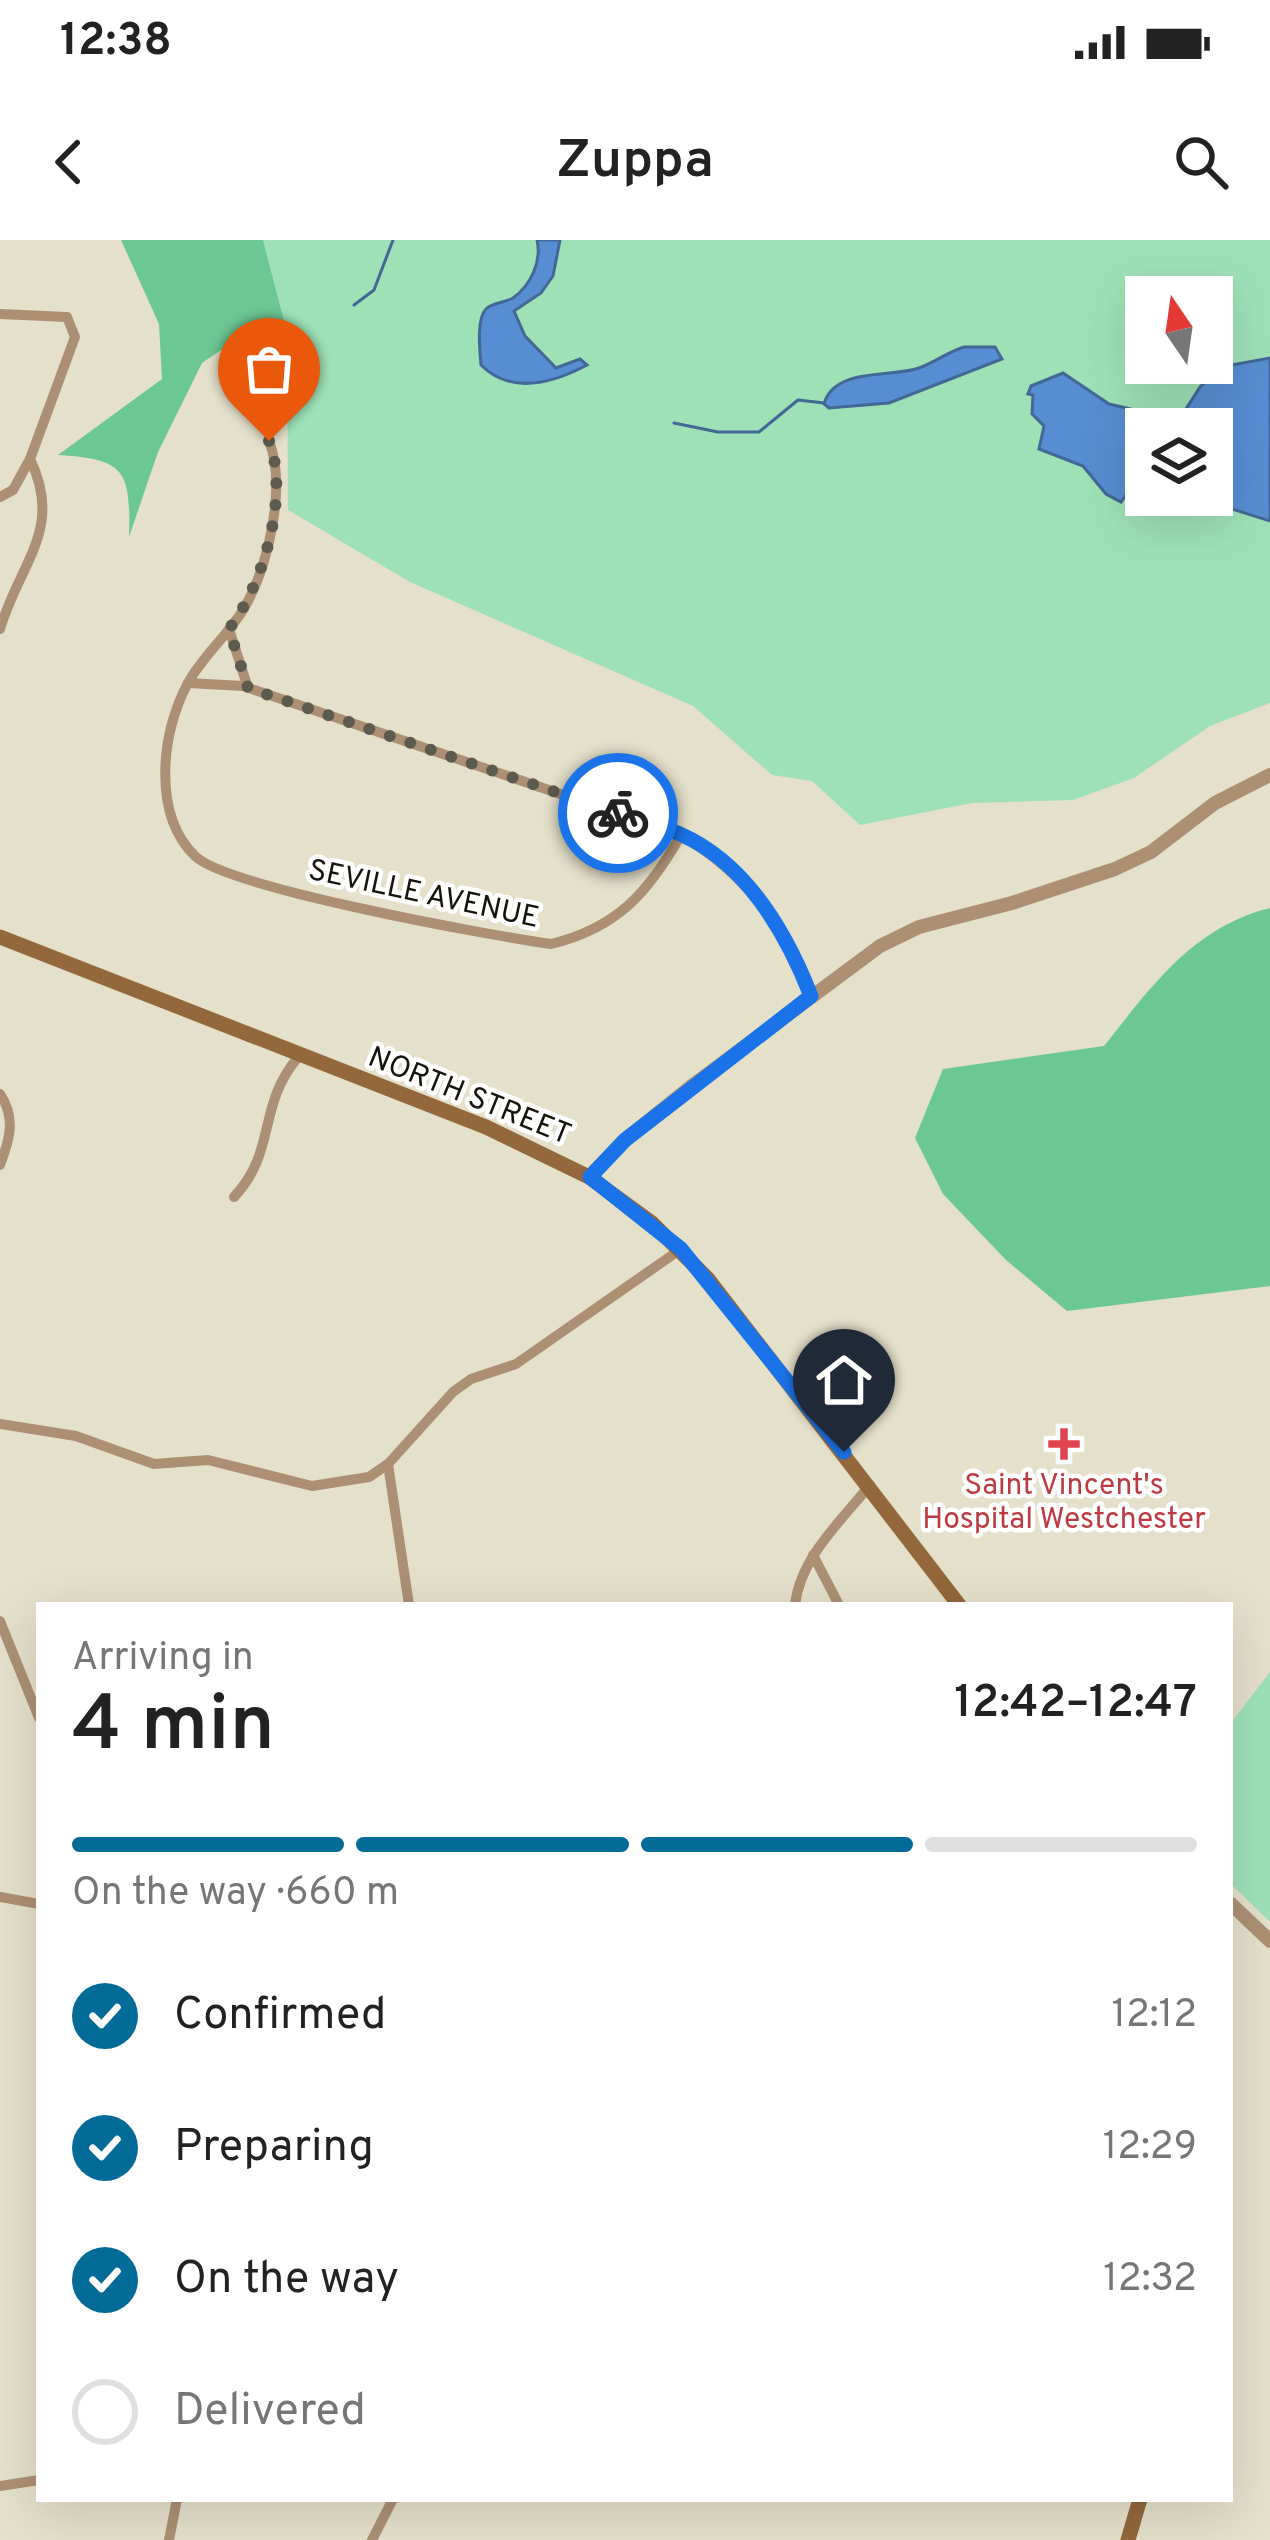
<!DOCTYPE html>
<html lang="en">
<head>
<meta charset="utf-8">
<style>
  body { margin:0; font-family:Overpass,sans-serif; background:#f2f2f2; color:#222; height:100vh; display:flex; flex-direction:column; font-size:45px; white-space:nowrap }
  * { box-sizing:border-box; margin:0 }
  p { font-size:39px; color:#767676 }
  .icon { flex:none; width:66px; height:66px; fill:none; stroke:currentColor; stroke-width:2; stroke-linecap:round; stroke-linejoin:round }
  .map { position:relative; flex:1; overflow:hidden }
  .sheet { position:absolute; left:36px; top:1362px; width:1197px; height:900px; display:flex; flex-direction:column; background:#fff; border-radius:0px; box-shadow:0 12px 48px #0002 }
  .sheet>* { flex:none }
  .needle { width:78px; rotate:347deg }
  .controls { position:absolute; left:1125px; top:36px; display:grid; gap:24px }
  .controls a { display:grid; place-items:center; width:108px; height:108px; border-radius:0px; background:#fff; box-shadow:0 12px 48px #0002; font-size:60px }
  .pin { position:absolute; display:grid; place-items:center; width:102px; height:102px; color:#fff; margin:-123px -51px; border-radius:50% 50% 50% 0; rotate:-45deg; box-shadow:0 0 12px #0007 }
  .pin .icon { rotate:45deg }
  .courier { position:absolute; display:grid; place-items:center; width:120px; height:120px; margin:-60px; border:9px solid #1a73e8; border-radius:50%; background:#fff; color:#222; box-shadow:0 3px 15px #0007 }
  .summary em { font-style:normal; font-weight:600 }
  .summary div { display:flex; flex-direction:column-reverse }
  .summary { display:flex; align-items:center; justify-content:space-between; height:204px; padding:0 36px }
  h1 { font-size:78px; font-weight:600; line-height:90px }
  .bar { display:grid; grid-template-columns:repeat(4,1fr); gap:18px 12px; align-content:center; height:144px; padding:0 36px }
  .bar i { height:15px; border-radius:9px; background:#e0e0e0 }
  .bar .current { background:#026b98 }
  .bar p { grid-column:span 4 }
  ol { padding:0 36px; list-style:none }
  li { display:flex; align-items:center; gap:36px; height:132px }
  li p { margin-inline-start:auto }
  li .icon { padding:12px; border-radius:50%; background:#026b98; color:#fff; stroke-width:4 }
  li:last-child { color:#767676 }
  li i { width:66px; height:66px; border:6px solid #e0e0e0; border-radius:50% }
  .status { display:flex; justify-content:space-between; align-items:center; height:84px; padding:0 60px; background:#fff; direction:ltr }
  .status svg { height:33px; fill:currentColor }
  header { display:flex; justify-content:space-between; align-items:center; height:156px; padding:0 36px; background:#fff; font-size:54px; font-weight:600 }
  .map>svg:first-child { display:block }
  .green { fill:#9ee1b7; fill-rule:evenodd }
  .forest { fill:#6cc892 }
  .water { fill:#578dd2; stroke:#436896; stroke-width:3 }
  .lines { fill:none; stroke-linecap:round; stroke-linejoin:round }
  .stream { stroke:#436896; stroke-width:3 }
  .minor { stroke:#ad9073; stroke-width:10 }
  .tertiary { stroke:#ad9073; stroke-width:14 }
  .secondary { stroke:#92683c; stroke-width:15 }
  .done { stroke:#5e5b4e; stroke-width:12; stroke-dasharray:0 21.6 }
  .route { stroke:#1a73e8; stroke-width:15 }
  .health-dot { fill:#e0444e; stroke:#fff; stroke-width:4.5 }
  .labels { text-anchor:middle; stroke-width:9; stroke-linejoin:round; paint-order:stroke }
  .street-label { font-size:30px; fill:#15130b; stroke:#fff }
  .health-label { font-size:30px; fill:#be3a42; stroke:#fff }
</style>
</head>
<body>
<div class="status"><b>12:38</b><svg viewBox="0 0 49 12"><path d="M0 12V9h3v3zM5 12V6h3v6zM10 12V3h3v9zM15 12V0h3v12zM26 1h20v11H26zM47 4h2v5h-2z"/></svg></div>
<header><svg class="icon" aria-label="back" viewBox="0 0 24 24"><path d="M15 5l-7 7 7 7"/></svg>Zuppa<svg class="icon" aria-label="search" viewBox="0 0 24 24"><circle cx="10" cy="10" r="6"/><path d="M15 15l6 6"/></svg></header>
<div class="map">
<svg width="1270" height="2300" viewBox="0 0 1270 2300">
  <rect width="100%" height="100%" fill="#e5e0ca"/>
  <g class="green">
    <path d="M 263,0 L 1270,0 L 1270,463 L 1210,486 L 1134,538 L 1073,560 L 972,563 L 860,585 L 812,541 L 772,535 L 693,466 L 410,342 L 288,270 L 287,92 ZM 1146,57 L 1212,57 L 1212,123 L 1146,123 ZM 1146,189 L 1212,189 L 1212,255 L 1146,255 Z"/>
    <polygon points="1270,1432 1270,1682 1230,1643 1230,1484"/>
  </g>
  <g class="forest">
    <path d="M 121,0 L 263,0 L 287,92 L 287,168 L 227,106 L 202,123 L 158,212 L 129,297 C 131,230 125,219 58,215 L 162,139 L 159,84 Z"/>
    <path d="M 1270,668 L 1270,1046 L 1067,1071 L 1006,1020 L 943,954 L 915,898 L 943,829 L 1104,806 C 1151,747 1193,687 1270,668 Z"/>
  </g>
  <g class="water">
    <path d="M 537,0 L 560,0 L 553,36 L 541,53 L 514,71 L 525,96 L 556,128 L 580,119 L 587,125 C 555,142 512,156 481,125 C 480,112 476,79 486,69 C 493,62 505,63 513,58 C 531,45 542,21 537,0 Z"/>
    <path d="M 964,107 L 995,107 L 1002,119 L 889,163 L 829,168 L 824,164 C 834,127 891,138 919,128 C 935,122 948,112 964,107 Z"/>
    <polygon points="1270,118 1270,281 1188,255 1212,255 1212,189 1146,189 1146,243 1133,246 1121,262 1106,254 1083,226 1039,209 1044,186 1032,174 1033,155 1028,154 1031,146 1063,133 1109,164 1169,178 1184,172 1200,147 1221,127"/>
  </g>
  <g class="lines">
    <g class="stream">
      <polyline points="354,65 374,50 393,0"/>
      <polyline points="674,183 718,192 759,192 798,160 824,163"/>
    </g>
    <g class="minor">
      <path d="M 0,74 L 67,77 L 75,97 L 30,219 C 64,289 20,322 0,389"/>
      <path d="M 269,201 C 287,247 268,328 243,370 C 227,396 202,417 188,443 C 161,492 152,574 195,616 C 228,648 493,696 551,704 C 617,688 648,653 681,595"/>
      <polyline points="0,257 13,250 30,219"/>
      <polyline points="229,389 248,448"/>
      <path d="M 188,443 L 243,446 L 681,595 C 746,634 784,686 811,756"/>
      <path d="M 0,854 C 16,878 10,899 0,925"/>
      <path d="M 234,957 C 278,910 256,866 299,816"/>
      <polyline points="0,1184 76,1196 154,1224 208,1220 312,1246 369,1237 388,1224 453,1152 471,1139 516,1124 681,1009"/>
      <polyline points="388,1224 409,1365"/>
      <polyline points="813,1315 839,1365"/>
      <path d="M 795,1365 C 800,1318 841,1281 870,1245"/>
      <polyline points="0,1381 39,1478"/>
      <polyline points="0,1657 39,1664"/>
      <polyline points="0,2246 39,2240"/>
      <polyline points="169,2300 177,2259"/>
      <polyline points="372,2300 393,2259"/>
    </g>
    <g class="tertiary">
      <polyline points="589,937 625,900 693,845 880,706 919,687 1012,663 1115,629 1151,612 1215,563 1270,535"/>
      <polyline points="1230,1663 1270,1701"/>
    </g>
    <g class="secondary">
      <polyline points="0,697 486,887 589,937 652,983 708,1039 959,1365"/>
      <polyline points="1128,2300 1140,2259"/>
    </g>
  </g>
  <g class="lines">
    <path class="done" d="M 269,201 C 290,255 263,345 229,389 L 248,448 L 618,573"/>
    <path class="route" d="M 618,573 C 638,581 660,586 680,594 C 746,623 786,692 811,756 L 625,900 L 590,937 L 681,1009 L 844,1212"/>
  </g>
  <path class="health-dot" d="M1058 1186h12v12h12v12h-12v12h-12v-12h-12v-12h12z"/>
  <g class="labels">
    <g class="street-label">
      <text transform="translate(424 653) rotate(12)" y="10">SEVILLE AVENUE</text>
      <text transform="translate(470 855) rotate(22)" y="10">NORTH STREET</text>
    </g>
    <g class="health-label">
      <text x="1064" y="1254">Saint Vincent's<tspan x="1064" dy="34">Hospital Westchester</tspan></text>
    </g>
  </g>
</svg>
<div class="controls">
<a><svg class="needle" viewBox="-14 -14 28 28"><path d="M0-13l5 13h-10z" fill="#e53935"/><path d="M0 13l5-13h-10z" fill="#767676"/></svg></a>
<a><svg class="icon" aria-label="layers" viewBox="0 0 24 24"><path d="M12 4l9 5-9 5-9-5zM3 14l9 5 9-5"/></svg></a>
</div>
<div class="pin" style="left:269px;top:201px;background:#ea580c"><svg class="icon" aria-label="bag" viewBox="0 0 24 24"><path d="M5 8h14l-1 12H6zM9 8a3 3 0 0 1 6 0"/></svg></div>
<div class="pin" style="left:844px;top:1212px;background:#1f2937"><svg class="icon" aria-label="home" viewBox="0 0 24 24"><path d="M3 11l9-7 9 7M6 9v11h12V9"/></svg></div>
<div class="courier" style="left:618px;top:573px"><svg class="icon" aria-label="bike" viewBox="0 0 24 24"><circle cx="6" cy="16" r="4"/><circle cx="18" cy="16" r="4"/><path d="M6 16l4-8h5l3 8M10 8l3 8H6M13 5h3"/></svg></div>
<section class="sheet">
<div class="summary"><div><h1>4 min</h1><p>Arriving in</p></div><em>12:42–12:47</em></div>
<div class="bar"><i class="current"></i><i class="current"></i><i class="current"></i><i></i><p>On the way · 660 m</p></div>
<ol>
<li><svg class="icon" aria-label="check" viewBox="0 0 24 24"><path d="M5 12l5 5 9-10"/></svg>Confirmed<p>12:12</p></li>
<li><svg class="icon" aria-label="check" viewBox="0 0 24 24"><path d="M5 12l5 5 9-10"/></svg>Preparing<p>12:29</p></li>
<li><svg class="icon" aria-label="check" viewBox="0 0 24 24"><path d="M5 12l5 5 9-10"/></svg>On the way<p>12:32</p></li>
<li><i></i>Delivered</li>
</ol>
</section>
</div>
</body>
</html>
